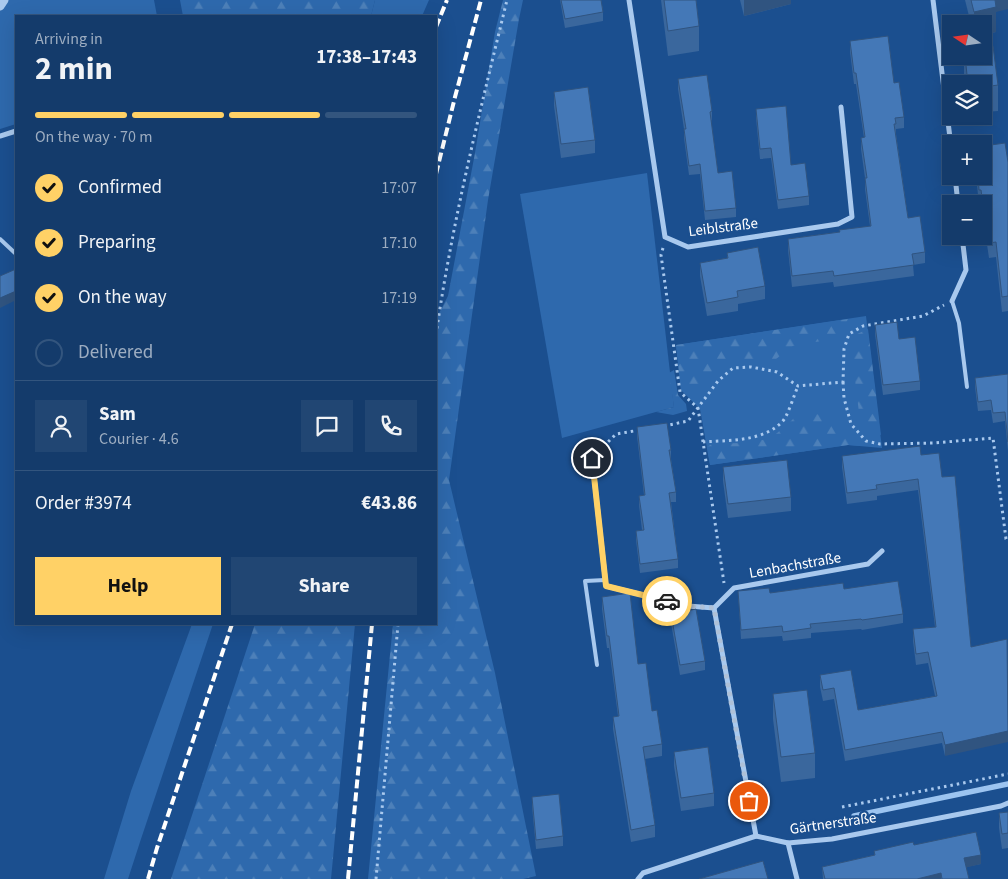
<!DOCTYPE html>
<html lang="en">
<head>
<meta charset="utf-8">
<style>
  body { margin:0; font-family:"Source Sans 3",sans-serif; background:#214673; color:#f1f3f6; height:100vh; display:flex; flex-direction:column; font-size:19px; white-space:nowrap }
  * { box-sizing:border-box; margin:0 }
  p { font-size:16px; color:#9dadc1 }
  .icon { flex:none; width:28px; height:28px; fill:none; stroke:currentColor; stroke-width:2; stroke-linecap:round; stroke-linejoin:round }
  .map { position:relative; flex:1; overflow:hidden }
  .details { position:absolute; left:15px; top:15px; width:422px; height:610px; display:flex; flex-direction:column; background:#143b6b; border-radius:0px; box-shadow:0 5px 20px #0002,0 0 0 1px #33557e }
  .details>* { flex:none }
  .needle { width:32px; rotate:283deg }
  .fabs { position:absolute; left:942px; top:15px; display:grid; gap:10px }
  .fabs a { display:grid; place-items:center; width:50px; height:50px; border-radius:0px; background:#143b6b; box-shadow:0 5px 20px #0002,0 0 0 1px #33557e; font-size:25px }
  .pin { position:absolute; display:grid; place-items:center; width:42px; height:42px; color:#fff; margin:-21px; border:2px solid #fff; border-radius:50%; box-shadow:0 1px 5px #0007 }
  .courier { position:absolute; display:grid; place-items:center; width:50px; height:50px; margin:-25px; border:4px solid #ffd166; border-radius:50%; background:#fff; color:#222; box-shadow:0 1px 6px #0007 }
  .summary em { font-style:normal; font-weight:700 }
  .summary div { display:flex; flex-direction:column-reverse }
  .summary { display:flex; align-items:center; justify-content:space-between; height:85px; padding:0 20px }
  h1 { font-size:32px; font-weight:700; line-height:38px }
  .bar { display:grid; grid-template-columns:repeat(4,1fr); gap:8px 5px; align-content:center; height:60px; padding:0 20px }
  .bar i { height:6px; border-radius:4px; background:#33557e }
  .bar .current { background:#ffd166 }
  .bar p { grid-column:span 4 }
  .line { display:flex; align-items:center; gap:12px; padding:0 20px; border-top:1px solid #33557e }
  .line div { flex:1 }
  .round { display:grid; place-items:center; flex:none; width:52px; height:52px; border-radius:0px; background:#214673 }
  ol { padding:0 20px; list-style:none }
  li { display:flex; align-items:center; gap:15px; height:55px }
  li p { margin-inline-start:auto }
  li .icon { padding:5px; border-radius:50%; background:#ffd166; color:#111; stroke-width:4 }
  li:last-child { color:#9dadc1 }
  li i { width:28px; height:28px; border:2px solid #33557e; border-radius:50% }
  .action { display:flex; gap:10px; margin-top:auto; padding:10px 20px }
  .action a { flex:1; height:58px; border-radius:0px; background:#ffd166; color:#111; font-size:20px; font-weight:700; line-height:58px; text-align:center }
  .action a+a { background:#214673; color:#f1f3f6 }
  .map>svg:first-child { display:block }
  .green { fill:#2e69ad }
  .forest { fill:url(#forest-firs) }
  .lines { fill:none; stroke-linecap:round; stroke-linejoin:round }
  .stream { stroke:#9cc4f0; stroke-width:5.5 }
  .path { stroke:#a9c9ee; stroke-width:3; stroke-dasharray:2.5 4; stroke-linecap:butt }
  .service { stroke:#a9c9ee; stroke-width:4 }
  .minor { stroke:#a9c9ee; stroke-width:5 }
  .tertiary { stroke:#a9c9ee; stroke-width:9 }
  .rail { stroke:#fff; stroke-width:4; stroke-dasharray:9 4; stroke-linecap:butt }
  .wall { fill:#3a679d }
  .shaded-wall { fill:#305480 }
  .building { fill:#4478b7; stroke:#305480 }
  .done { stroke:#afc1d8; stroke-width:5; stroke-dasharray:0 9 }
  .route { stroke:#ffd166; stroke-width:6 }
  .labels { text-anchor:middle; stroke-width:4.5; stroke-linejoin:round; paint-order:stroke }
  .street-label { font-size:15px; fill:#fff; stroke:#1b4f8f }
</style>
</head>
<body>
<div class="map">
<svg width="1008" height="879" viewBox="0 0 1008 879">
  <defs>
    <pattern id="forest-firs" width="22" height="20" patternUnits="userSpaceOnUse" patternTransform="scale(1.25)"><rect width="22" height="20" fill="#2e69ad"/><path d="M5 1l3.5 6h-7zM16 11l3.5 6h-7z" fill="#4d80b9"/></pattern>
  </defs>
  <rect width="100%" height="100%" fill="#1b4f8f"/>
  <g class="green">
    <polygon points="0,0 154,0 157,16 16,16 16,124 0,129"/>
    <polygon points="375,0 429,0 422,16 371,16"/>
    <polygon points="647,173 674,407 562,438 520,194"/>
    <polygon points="866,316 882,448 848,445 710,465 700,409 681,390 676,345"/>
    <polygon points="192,624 213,624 140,842 128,879 104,879 131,791"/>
  </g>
  <g class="forest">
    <polygon points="180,0 375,0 371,16 183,16"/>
    <polygon points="503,0 523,0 519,19 488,200 449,480 495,673 536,876 523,879 368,879 393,624 436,624 436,319 448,296 475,153 495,32"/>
    <polygon points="848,319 838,338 793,346 776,359 734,359 714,369 694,402 681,390 676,345"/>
    <polygon points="868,329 881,435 861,429 851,348 855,335"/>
    <polygon points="674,370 678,395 686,404 687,411 673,415 656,412 674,407 669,373"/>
    <polygon points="802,410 835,419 861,446 848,445 710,465 707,447 712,444 740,443 770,439 790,422"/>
    <polygon points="255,624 355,624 331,879 171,879"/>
  </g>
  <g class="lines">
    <polyline class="stream" points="854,816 1008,784"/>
    <g class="path">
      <polyline points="663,248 661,255 680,392 698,408 724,583"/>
      <path d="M 436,335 C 452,222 480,111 507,0"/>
      <polyline points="843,382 844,398 851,424 866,441 880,444 933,443 993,438 1006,539 1008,541"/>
      <polyline points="664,426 688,421 718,381 733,368 751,367 777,372 798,386 843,382 844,349 849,334 863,326 923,316 944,305"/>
      <path d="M 703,442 C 729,440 762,442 782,422 C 788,416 794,395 798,386"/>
      <polyline points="599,451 616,434 640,430"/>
      <polyline points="842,807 1008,774"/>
      <polyline points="376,879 398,624"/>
    </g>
    <g class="service">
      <polyline points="0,239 16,254"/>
      <polyline points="952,301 959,323 967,387"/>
      <polyline points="597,665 585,581 605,580"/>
    </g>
    <g class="minor">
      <polyline points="629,0 665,237 688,247 838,224 852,217 841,107"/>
      <polyline points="933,0 951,146"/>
      <polyline points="0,136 16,131"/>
      <polyline points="955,176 958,204"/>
      <polyline points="952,301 966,270 962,236"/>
      <polyline points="592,458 606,586 688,606 714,608 756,836"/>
      <polyline points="714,608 734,588 868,564 882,551"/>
      <polyline points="788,843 797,879"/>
      <polyline points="638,879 643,873 756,836 788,843 832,839 1001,806 1008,803"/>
    </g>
    <polyline class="tertiary" points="0,6 4,0"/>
    <g class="rail">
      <polyline points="436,27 447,0"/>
      <polyline points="436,174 455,97 481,0"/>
      <polyline points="148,879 157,848 232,624"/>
      <polyline points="348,879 372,624"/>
    </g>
  </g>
  <g class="wall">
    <polygon points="560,0 601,0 603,12 603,21 565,28"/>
    <polygon points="661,0 696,0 699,26 699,51 668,56"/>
    <polygon points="740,0 791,0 791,4 744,16"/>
    <polygon points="965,0 1008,0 996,12 996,32 984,35 984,24 971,24"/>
    <polygon points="850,41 894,83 904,117 904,128 896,129 896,134 908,218 925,252 925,263 913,265 914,276 834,287 833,282 792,287 788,250 788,239 839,232 870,226 865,189 865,178 861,149 861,138 864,138 856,84 854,84 850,52"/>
    <polygon points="964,56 984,56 998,85 998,111 984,112 984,84 965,84 964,75"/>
    <polygon points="678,79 712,111 712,120 711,121 718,173 736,208 736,217 705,220 700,174 689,175 684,138 684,129 678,89"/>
    <polygon points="554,92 595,140 595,153 561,158 554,106"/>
    <polygon points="756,109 791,165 809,196 809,205 778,209 771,158 760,159 756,118"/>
    <polygon points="1008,162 1008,311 1002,312 996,257 989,258 984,224 984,204 979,204 976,176 984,176"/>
    <polygon points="727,253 765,286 765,299 738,304 738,311 707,316 700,276 700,263 727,258"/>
    <polygon points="875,325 899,339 920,381 920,390 883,395 875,334"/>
    <polygon points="1008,374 1008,451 1005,421 993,423 991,410 978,411 975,387 975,378"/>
    <polygon points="637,427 671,450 671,459 676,492 676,502 671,502 678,559 678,568 640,573 636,540 636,531 642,530 639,505 639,496 644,495 637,436"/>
    <polygon points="921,455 942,477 955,476 945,756 942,743 845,761 834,699 823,701 820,687 820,675 858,710 935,696 928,663 916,665 913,641 913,629 935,627 918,490 877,496 877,500 847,504 842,467 842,456"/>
    <polygon points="723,467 791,497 791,511 728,518 723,481"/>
    <polygon points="844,589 903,614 903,623 862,630 861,629 811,633 811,638 783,641 782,636 741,639 738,591 770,593"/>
    <polygon points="602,597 638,664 652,711 662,744 662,756 645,759 655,825 655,837 631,842 613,729 613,717 618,716 609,648 607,648 602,609"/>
    <polygon points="671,614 705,661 705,670 680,675 671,623"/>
    <polygon points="773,694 815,753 815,778 781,782 773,719"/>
    <polygon points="674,752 714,793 714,806 681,811 674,766"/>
    <polygon points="532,797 563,836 563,846 536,849 532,806"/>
    <polygon points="1008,812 1008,848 1002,849 999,828 999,813"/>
    <polygon points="914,845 981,864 966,867 969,879 823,879 822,867 874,855 874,851"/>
  </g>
  <g class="shaded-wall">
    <polygon points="744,0 791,0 791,4 744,16"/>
    <polygon points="992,0 1008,0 1008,9 996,12 996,32 984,35 984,24 974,24 974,12"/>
    <polygon points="16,291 16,300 0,308 0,298"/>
    <polygon points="1008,731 1008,742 945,756 945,745"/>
    <polygon points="981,855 981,864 964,868 964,858"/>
    <polygon points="941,873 941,879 917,879"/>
  </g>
  <g class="building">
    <polygon points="561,0 601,0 603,12 565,19"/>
    <polygon points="664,0 696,0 699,26 668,31"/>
    <polygon points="971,0 995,0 996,7 974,12"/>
    <polygon points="888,36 894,83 899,82 904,117 895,118 896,124 894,124 908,218 920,216 925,252 912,254 914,265 834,276 833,271 792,276 788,239 840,232 839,230 871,226 865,178 867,178 861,138 865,137 856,73 854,73 850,41"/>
    <polygon points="993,46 998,85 984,87 984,84 968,84 965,56 984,56 984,47"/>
    <polygon points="707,75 712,111 710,112 718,173 732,171 736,208 705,211 700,164 689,166 684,129 686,129 678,79"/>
    <polygon points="588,87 595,140 561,144 554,92"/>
    <polygon points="786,106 791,165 805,163 809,196 778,200 771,148 760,149 756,109"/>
    <polygon points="1005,143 1008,162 1008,296 1002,297 996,242 989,243 984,210 984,204 983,204 981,190 979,190 978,176 984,176 984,146"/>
    <polygon points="758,247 765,286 737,291 738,297 707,303 700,263 728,258 727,253"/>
    <polygon points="16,269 16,291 0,298 0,276"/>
    <polygon points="897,322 899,339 915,337 920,381 883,385 875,325"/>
    <polygon points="1008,374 1008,442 1005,412 993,413 991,400 978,402 975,378"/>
    <polygon points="667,423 671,450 669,450 676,492 669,493 678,559 640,564 636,531 644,530 639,496 645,495 637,427"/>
    <polygon points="920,446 921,455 939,453 942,477 955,476 971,647 1007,639 1008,731 945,745 942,732 845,750 834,688 823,690 820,675 851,670 858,710 937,696 928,652 916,654 913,629 936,627 918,479 876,485 877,489 847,493 842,456"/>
    <polygon points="787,460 791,497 728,504 723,467"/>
    <polygon points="898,581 903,614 862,620 861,619 810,624 811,628 783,632 782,626 741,630 738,591 769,588 770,593 843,583 844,589"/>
    <polygon points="630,593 638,664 646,663 652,711 657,710 662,744 643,747 655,825 631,830 613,717 619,716 609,636 607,636 602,597"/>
    <polygon points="696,609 705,661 680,665 671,614"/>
    <polygon points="807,690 815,753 781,757 773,694"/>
    <polygon points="708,747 714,793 681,798 674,752"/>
    <polygon points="559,794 563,836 536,840 532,797"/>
    <polygon points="1008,812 1008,833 1002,834 999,813"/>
    <polygon points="976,832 981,855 964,858 969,879 942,879 941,873 917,879 825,879 822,867 875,855 874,851 913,842 914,845"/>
    <polygon points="763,861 768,879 699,879"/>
  </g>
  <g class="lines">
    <polyline class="done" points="667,601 688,606 714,608 749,801"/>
    <polyline class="route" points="592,458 606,586 667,601"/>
  </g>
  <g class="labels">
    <g class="street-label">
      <text transform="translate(723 227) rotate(-7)" y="5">Leiblstraße</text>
      <text transform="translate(795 565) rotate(-10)" y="5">Lenbachstraße</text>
      <text transform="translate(833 823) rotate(-8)" y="5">Gärtnerstraße</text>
    </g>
  </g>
</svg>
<div class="fabs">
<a><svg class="needle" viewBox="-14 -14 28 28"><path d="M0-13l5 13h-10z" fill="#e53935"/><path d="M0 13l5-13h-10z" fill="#9dadc1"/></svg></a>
<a><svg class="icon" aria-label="layers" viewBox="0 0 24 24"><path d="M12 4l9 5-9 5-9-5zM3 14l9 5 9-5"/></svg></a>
<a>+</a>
<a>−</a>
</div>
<div class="pin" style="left:749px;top:801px;background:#ea580c"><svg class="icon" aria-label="bag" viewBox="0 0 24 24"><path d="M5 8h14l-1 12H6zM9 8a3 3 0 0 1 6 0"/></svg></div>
<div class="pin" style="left:592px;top:458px;background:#1f2937"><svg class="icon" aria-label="home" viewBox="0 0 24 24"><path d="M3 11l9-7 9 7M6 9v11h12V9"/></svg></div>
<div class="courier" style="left:667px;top:601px"><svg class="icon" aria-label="car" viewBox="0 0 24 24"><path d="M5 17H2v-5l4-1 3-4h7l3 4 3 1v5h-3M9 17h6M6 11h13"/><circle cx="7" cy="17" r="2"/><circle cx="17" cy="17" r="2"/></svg></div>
<section class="details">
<div class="summary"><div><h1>2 min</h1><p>Arriving in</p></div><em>17:38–17:43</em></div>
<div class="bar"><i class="current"></i><i class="current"></i><i class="current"></i><i></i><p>On the way · 70 m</p></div>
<ol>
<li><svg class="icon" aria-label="check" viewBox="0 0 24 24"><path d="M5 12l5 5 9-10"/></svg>Confirmed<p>17:07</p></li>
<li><svg class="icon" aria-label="check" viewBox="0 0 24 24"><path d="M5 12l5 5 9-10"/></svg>Preparing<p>17:10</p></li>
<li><svg class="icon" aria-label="check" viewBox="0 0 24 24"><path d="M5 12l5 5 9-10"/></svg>On the way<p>17:19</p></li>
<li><i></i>Delivered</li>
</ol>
<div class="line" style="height:90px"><a class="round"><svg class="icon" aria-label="person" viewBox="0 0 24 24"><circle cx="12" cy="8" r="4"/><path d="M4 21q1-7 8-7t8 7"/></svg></a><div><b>Sam</b><p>Courier · 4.6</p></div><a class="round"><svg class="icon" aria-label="chat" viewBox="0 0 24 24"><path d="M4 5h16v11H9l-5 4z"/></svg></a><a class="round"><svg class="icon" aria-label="phone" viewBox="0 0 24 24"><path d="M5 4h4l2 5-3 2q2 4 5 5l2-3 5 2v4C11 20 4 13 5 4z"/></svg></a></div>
<div class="line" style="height:65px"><div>Order #3974</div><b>€43.86</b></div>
<div class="action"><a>Help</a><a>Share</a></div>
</section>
</div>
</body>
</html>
